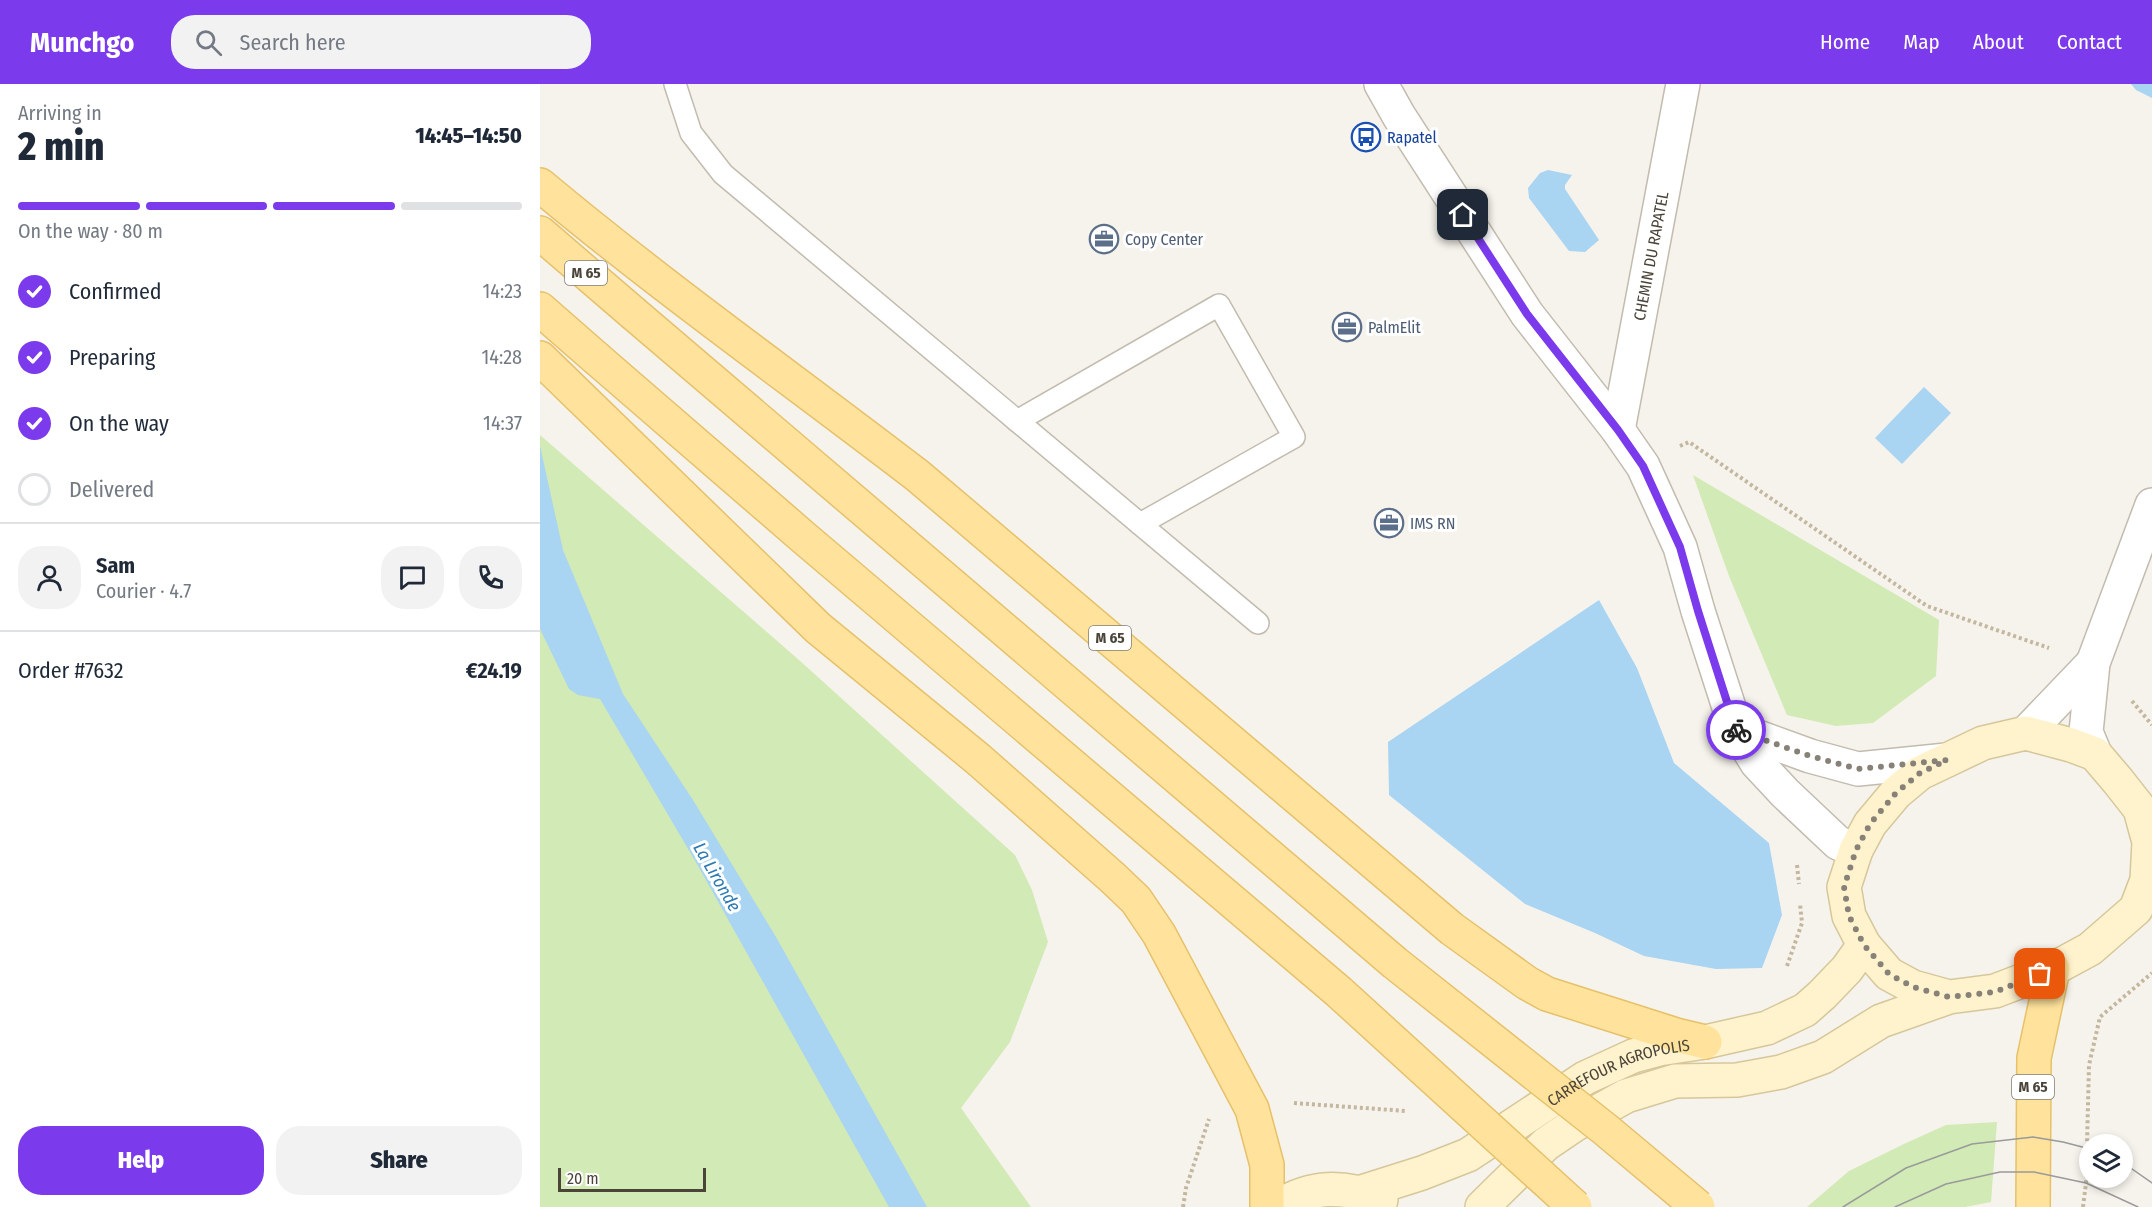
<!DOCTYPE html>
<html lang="en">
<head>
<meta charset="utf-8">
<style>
  body { margin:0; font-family:"Fira Sans Condensed",sans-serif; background:#f2f2f3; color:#1f2937; height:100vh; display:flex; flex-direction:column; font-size:22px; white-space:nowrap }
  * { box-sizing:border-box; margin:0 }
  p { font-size:20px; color:#747a83 }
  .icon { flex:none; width:33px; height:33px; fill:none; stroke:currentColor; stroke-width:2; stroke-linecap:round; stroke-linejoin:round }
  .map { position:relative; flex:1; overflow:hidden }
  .sheet { display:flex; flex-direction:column; background:#fff; width:540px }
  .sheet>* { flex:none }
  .tools { position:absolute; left:1539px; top:1050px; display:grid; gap:12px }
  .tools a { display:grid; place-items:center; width:54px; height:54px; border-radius:50%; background:#fff; box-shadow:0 3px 9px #0003; font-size:30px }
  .scale { position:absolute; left:18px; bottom:15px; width:148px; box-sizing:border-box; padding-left:6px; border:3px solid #4b4439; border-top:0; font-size:16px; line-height:21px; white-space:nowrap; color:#4b4439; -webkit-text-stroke:4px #fff; paint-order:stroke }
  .pin { position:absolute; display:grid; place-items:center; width:51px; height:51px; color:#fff; margin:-26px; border-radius:12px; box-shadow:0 3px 9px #0006 }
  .courier { position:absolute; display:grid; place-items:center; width:60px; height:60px; margin:-30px; border:4px solid #7c3aed; border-radius:50%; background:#fff; color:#222; box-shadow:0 2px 8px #0007 }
  .summary em { font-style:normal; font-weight:800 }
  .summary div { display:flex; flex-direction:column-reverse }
  .summary { display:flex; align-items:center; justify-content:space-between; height:102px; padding:0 18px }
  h1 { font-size:39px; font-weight:800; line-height:45px }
  .bar { display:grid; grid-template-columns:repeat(4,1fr); gap:9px 6px; align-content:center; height:72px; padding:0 18px }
  .bar i { height:8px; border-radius:4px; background:#e0e1e3 }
  .bar .current { background:#7c3aed }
  .bar p { grid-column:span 4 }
  .line { display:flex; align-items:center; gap:15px; padding:0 18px; border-top:2px solid #e0e1e3 }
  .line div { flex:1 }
  .round { display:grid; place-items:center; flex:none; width:63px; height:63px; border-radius:24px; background:#f2f2f3 }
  ol { padding:0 18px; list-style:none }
  li { display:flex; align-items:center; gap:18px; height:66px }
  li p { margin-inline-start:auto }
  li .icon { padding:6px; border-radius:50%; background:#7c3aed; color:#fff; stroke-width:4 }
  li:last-child { color:#747a83 }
  li i { width:33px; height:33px; border:3px solid #e0e1e3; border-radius:50% }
  .action { display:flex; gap:12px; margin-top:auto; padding:12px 18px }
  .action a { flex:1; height:69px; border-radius:24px; background:#7c3aed; color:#fff; font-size:24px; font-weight:800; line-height:69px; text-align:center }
  .action a+a { background:#f2f2f3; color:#1f2937 }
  header { display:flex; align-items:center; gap:36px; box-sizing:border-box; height:84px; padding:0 30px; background:#7c3aed; color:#fff }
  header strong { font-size:28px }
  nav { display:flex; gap:33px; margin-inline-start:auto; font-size:21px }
  .search { width:420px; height:54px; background:#f2f2f3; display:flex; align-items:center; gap:15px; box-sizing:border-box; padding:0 21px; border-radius:24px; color:#747a83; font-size:22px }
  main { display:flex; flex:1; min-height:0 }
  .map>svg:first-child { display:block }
  .green { fill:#d2eab5 }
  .water { fill:#a9d4f2 }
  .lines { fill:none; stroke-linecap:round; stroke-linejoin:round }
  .service-casing { stroke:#c2bbae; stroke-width:24 }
  .minor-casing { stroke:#c2bbae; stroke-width:36 }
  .tertiary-casing { stroke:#c2bbae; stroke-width:36 }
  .secondary-casing { stroke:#d6c79b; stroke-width:36 }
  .primary-casing { stroke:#e6c16a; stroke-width:36 }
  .path { stroke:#c4b79f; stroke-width:4; stroke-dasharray:3 3; stroke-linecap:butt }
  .service { stroke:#fff; stroke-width:21 }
  .minor { stroke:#fff; stroke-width:33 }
  .tertiary { stroke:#fff; stroke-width:33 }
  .secondary { stroke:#fff3cd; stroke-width:33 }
  .primary { stroke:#ffe39c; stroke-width:33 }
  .tram { stroke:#9a9a9a; stroke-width:1.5 }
  .primary-bridge-casing { stroke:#e6c16a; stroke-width:36; stroke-linecap:butt }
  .primary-bridge { stroke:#ffe39c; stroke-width:33 }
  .done { stroke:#878178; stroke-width:6; stroke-dasharray:0 10.8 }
  .route { stroke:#7c3aed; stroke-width:8 }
  .labels { text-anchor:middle; stroke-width:6; stroke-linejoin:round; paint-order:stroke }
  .shield { fill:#fff; stroke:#817c74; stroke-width:1.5 }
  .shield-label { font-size:15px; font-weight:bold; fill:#4b4439 }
  .transit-label { font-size:16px; fill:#164399; stroke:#fff; text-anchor:start }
  .service-label { font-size:16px; fill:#4e5e75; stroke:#fff; text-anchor:start }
  .street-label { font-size:16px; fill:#4b4439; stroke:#fff }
  .water-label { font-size:18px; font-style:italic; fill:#2e7ab2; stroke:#fff }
</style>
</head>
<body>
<header>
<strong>Munchgo</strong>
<div class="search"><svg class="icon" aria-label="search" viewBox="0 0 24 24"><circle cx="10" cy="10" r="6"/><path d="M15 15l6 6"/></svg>Search here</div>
<nav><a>Home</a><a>Map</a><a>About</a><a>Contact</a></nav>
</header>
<main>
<section class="sheet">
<div class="summary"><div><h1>2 min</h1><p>Arriving in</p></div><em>14:45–14:50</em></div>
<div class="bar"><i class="current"></i><i class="current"></i><i class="current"></i><i></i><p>On the way · 80 m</p></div>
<ol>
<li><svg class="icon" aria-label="check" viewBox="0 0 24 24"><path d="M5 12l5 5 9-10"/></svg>Confirmed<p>14:23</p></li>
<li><svg class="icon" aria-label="check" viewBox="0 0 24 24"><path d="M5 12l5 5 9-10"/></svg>Preparing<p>14:28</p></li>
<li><svg class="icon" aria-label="check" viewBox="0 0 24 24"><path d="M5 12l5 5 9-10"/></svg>On the way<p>14:37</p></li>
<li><i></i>Delivered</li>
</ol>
<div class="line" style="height:108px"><a class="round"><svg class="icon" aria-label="person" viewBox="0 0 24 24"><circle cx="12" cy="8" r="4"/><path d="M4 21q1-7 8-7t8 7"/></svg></a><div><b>Sam</b><p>Courier · 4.7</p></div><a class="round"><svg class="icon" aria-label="chat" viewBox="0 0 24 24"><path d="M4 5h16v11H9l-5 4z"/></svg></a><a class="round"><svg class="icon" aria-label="phone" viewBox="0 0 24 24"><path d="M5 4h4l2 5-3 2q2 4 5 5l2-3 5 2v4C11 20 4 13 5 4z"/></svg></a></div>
<div class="line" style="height:78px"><div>Order #7632</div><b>€24.19</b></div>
<div class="action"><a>Help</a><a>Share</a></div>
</section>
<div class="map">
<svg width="1612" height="1123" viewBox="0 0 1612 1123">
  <rect width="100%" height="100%" fill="#f6f3ec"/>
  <g class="green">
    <polygon points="0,351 259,576 475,771 492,806 508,858 470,958 421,1024 491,1123 0,1123"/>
    <polygon points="1153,391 1399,536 1396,592 1333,639 1296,642 1247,631 1189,492"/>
    <polygon points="1457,1038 1451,1118 1425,1123 1267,1123 1309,1087 1366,1059 1406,1041"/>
  </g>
  <g class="water">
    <polygon points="1591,0 1612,0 1612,14 1596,6"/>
    <polygon points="1008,86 1032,91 1025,101 1025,105 1059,156 1045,168 1029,167 989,114 988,104 1000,89"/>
    <polygon points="1384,303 1411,329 1362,380 1335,354"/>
    <polygon points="0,362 23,466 83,610 153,716 236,853 387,1123 349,1123 157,780 60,615 38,611 29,605 0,545"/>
    <polygon points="1059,516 1097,584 1134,679 1229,759 1242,831 1222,884 1176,885 1104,872 1055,849 985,820 849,711 848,658"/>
  </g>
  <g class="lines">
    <g class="service-casing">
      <g id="service">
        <polyline points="135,0 151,49 183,90 718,539"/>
        <polyline points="477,337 679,221 754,353 600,440"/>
      </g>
    </g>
    <g class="minor-casing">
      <g id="minor">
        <path id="s1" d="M 1078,346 L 1143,0"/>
      </g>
    </g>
    <g class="tertiary-casing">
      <g id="tertiary">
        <polyline points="841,0 859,32 987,230 1078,346 1103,382 1140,463 1158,527 1196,645 1217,679 1245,709 1298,759 1316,766"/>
        <polyline points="1196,645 1270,672 1318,685 1407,676"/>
        <polyline points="1486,649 1553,579"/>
        <polyline points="1555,670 1546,648 1553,579 1612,421"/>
      </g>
    </g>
    <g class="secondary-casing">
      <g id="secondary">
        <path id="s2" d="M 822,1108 L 882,1089 L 928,1071 L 1045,994 L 1093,972 L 1119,965 L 1165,958 L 1227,944 L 1265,926 L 1282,911 L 1307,885 L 1324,861"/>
        <path d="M 737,1123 C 771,1101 804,1101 841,1116"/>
        <polyline points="942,1123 1006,1060 1034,1041 1086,1012 1135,997 1197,996 1241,988 1283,973 1341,937 1409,913 1455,907 1513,885 1550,865 1596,825 1607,796 1609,758 1600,725 1578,697 1555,670 1531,661 1486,649 1443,659 1380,689 1356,709 1330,740 1316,766 1304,803 1309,832 1324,861 1349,890 1373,903 1409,913"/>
      </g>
    </g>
    <g class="primary-casing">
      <g id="primary">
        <path d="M 0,101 C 122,203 252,295 378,392 L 912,845 L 987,899 L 1007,910 L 1136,951 L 1165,958"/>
        <polyline points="0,149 93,229"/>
        <polyline points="0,225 56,274"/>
        <polyline points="0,274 278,544 438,675 573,794 596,816 619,850 712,1025 727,1081 727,1123"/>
        <polyline points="1493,1123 1494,974 1513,885"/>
      </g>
    </g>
    <g class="path">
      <polyline points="1140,362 1149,358 1387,522 1509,564"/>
      <polyline points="1592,617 1612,641"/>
      <polyline points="1257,781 1259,800"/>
      <polyline points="1247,882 1262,839 1260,820"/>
      <polyline points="754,1019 866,1027"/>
      <polyline points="643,1123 646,1104 669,1035"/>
      <polyline points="1543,1123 1546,1099 1549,981 1560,933 1612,889"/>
    </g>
    <use href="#service" class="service"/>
    <use href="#minor" class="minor"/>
    <use href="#tertiary" class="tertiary"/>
    <use href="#secondary" class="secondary"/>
    <use href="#primary" class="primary"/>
    <g class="tram">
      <polyline points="1582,1078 1612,1099"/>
      <polyline points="1303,1123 1366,1084 1432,1060 1493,1053 1523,1058 1550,1065"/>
      <polyline points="1355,1123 1406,1100 1460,1088 1494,1088 1546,1099 1598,1123"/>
    </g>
    <g class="primary-bridge-casing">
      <g id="primary-bridge">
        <polyline points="93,229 855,879 1066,1046 1158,1123"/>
        <polyline points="56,274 263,453 799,908 1035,1123"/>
      </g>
    </g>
    <use href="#primary-bridge" class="primary-bridge"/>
  </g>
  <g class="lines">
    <polyline class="done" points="1196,646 1270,672 1318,685 1407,676 1380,689 1356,709 1330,740 1316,766 1304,803 1309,832 1324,861 1349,890 1373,903 1409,913 1455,908 1500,890"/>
    <polyline class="route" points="923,131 987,230 1078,346 1103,382 1140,463 1158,527 1196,646"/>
  </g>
  <defs>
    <g id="bus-ring" transform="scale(1.5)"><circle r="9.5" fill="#fff" stroke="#1a4fb4" stroke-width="1.5"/><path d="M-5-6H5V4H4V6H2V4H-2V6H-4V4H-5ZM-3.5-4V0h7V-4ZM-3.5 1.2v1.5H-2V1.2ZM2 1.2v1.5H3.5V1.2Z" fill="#1a4fb4"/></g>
    <g id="office-ring" transform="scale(1.5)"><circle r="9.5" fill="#fff" stroke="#5c6f8a" stroke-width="1.5"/><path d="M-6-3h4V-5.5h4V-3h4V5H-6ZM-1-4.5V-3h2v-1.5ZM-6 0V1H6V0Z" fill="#5c6f8a"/></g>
  </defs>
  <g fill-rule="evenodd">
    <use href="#bus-ring" x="826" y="53"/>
    <use href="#office-ring" x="564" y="155"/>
    <use href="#office-ring" x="807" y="243"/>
    <use href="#office-ring" x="849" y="439"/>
  </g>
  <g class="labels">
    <g class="shield">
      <rect x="25" y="177" width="42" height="24" rx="4.5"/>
      <rect x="549" y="542" width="42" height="24" rx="4.5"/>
      <rect x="1472" y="991" width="42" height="24" rx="4.5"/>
    </g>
    <g class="shield-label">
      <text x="46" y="194">M 65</text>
      <text x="570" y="559">M 65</text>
      <text x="1493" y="1008">M 65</text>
    </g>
    <g class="transit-label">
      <text x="847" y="59">Rapatel</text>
    </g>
    <g class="service-label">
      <text x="585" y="161">Copy Center</text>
      <text x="828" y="249">PalmElit</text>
      <text x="870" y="445">IMS RN</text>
    </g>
    <g class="street-label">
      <text dy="6" stroke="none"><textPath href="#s1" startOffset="177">CHEMIN DU RAPATEL</textPath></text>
      <text dy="6" stroke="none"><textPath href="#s2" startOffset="286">CARREFOUR AGROPOLIS</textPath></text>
    </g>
    <g class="water-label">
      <text transform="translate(177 793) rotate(60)" y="6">La Lironde</text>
    </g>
  </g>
</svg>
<div class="tools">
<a><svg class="icon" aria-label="layers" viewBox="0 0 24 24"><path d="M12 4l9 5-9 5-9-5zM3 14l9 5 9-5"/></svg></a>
</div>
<div class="scale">20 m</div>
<div class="pin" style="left:1500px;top:890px;background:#ea580c"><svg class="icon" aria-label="bag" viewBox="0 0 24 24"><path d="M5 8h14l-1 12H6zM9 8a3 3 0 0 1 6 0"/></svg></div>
<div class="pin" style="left:923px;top:131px;background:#1f2937"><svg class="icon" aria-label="home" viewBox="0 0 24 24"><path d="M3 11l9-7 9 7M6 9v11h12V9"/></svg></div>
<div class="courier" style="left:1196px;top:646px"><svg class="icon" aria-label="bike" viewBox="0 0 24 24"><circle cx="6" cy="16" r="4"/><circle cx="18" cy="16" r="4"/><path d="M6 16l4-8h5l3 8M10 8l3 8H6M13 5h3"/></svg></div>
</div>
</main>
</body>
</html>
